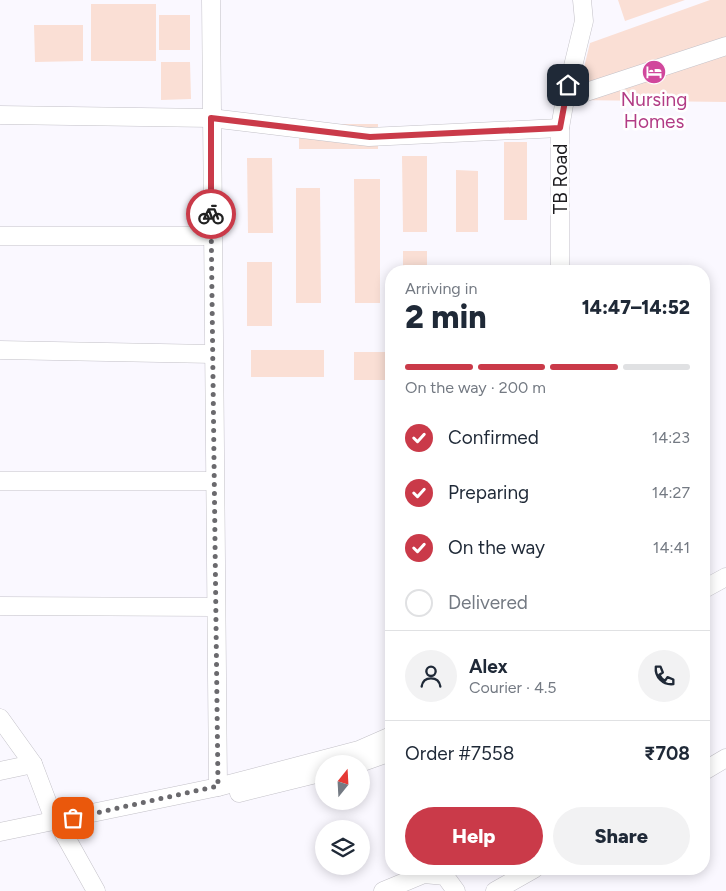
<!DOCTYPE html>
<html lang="en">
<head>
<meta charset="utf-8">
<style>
  body { margin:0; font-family:Figtree,sans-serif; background:#f2f2f3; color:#1f2937; height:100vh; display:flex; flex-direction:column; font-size:19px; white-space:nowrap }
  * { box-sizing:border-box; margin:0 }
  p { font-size:16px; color:#747a83 }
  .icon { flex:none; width:28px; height:28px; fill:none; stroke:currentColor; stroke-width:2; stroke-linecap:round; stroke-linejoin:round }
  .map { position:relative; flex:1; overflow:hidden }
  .panel { position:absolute; left:385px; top:265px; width:325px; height:610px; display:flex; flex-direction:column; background:#fff; border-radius:20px; box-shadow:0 2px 12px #0003 }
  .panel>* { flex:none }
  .needle { width:32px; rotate:18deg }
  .fabs { position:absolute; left:315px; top:755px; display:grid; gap:10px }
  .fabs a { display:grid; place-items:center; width:55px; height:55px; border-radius:50%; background:#fff; box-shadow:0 2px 12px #0003; font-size:25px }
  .pin { position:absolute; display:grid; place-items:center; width:42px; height:42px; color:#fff; margin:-21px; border-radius:10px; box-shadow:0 2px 8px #0006 }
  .courier { position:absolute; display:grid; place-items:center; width:50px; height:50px; margin:-25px; border:4px solid #ca3a49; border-radius:50%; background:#fff; color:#222; box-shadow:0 1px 6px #0007 }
  .head em { font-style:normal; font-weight:800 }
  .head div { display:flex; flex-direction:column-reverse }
  .head { display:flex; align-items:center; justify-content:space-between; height:85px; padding:0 20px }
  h1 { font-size:32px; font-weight:800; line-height:38px }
  .bar { display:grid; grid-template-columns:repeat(4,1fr); gap:8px 5px; align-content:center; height:60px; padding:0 20px }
  .bar i { height:6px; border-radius:4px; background:#e0e1e3 }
  .bar .selected { background:#ca3a49 }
  .bar p { grid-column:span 4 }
  .line { display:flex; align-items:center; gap:12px; padding:0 20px; border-top:1px solid #e0e1e3 }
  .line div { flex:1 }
  .round { display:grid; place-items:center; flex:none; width:52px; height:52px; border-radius:26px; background:#f2f2f3 }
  ol { padding:0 20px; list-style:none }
  li { display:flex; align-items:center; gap:15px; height:55px }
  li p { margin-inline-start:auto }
  li .icon { padding:5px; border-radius:50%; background:#ca3a49; color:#fff; stroke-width:4 }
  li:last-child { color:#747a83 }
  li i { width:28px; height:28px; border:2px solid #e0e1e3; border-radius:50% }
  .primary-button { display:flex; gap:10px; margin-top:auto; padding:10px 20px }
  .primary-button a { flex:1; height:58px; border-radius:30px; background:#ca3a49; color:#fff; font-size:20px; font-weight:800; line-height:58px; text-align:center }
  .primary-button a+a { background:#f2f2f3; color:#1f2937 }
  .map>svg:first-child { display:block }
  .building { fill:#fadfd5 }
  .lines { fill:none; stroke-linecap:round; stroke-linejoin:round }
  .minor-casing { stroke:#c3c1c8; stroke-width:19 }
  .minor { stroke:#fff; stroke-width:18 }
  .done { stroke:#6a696d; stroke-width:5; stroke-dasharray:0 9 }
  .route { stroke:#ca3a49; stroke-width:6 }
  .labels { text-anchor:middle; stroke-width:5; stroke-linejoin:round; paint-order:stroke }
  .hotel-label { font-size:19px; fill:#b23c85; stroke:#fff }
  .street-label { font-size:19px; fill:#1d1c1f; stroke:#fff }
</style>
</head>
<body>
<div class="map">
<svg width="726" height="891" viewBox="0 0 726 891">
  <rect width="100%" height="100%" fill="#faf8ff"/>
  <g class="building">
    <polygon points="618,0 685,0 625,21"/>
    <polygon points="710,0 726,0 726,102 576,100 590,43"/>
    <rect x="91" y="4" width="65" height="57"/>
    <rect x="159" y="15" width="31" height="35"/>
    <polygon points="34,25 83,25 83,61 35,62"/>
    <polygon points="161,62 190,62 191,99 161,100"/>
    <rect x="299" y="124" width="79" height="25"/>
    <rect x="504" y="142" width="23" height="78"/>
    <polygon points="402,156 427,156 427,232 403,232"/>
    <polygon points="247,158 272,158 273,233 248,233"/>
    <polygon points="456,170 478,171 478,232 456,232"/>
    <polygon points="354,179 380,179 380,303 355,303"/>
    <polygon points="296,188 320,188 321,303 296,303"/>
    <rect x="403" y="251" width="24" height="20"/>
    <rect x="247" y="262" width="25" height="64"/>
    <rect x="251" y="350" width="73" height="27"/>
    <rect x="354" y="352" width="37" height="28"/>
  </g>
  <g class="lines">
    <g class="minor-casing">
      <g id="minor">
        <polyline points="211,0 218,787"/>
        <polyline points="565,99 726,46"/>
        <polyline points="0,115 211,118 369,137 560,128"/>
        <polyline points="0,236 211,236"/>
        <polyline points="560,271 560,128 565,99 584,21 582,0"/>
        <polyline points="0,350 213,354"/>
        <polyline points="0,481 214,481"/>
        <polyline points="704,589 726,577"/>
        <polyline points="0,606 214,607"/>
        <polyline points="0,718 33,764 55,822"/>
        <polyline points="357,764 391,752"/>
        <polyline points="0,771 33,764"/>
        <polyline points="704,771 726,758"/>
        <polyline points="239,793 324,772"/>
        <polyline points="0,832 218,787 359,750 391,736"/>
        <polyline points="63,832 96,891"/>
        <polyline points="383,891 424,874 445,876 456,891"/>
        <polyline points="495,891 534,869"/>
      </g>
    </g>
    <use href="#minor" class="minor"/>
  </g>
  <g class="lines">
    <polyline class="done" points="73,818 218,786 211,214"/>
    <polyline class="route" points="211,214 211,118 370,137 560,128 568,85"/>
  </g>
  <defs>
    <g id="hotel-disc" transform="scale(1.25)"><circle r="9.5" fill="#d1479c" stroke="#fff"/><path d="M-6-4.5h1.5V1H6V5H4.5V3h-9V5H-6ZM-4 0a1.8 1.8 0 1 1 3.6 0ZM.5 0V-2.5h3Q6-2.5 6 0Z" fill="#fff"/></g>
  </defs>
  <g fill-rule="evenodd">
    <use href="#hotel-disc" x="654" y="72"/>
  </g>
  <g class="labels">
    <g class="hotel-label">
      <text x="654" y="106">Nursing<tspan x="654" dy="22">Homes</tspan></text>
    </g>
    <g class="street-label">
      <text transform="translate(560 179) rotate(-90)" y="7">TB Road</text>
    </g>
  </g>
</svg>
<div class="fabs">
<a><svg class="needle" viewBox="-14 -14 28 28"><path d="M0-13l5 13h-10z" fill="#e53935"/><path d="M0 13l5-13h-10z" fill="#747a83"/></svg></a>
<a><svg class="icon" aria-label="layers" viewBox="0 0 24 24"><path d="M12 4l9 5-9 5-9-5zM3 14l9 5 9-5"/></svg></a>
</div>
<div class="pin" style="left:73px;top:818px;background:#ea580c"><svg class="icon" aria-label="bag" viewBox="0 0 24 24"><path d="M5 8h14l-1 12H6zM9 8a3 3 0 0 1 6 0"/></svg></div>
<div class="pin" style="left:568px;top:85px;background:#1f2937"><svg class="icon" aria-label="home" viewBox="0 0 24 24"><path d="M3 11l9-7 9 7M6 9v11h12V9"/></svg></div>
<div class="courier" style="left:211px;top:214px"><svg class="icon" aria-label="bike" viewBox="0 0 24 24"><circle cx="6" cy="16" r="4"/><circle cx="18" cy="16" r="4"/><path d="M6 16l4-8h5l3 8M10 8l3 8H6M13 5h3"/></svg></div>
<section class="panel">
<div class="head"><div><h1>2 min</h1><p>Arriving in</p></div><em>14:47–14:52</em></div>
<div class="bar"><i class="selected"></i><i class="selected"></i><i class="selected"></i><i></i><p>On the way · 200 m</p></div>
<ol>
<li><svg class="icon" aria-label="check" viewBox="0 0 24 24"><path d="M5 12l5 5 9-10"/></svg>Confirmed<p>14:23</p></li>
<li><svg class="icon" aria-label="check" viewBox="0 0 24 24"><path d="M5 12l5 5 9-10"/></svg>Preparing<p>14:27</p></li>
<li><svg class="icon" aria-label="check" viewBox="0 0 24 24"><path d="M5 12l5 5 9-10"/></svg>On the way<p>14:41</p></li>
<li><i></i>Delivered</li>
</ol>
<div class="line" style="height:90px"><a class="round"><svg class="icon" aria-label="person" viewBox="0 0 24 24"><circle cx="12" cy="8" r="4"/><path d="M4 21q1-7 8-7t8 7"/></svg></a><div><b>Alex</b><p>Courier · 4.5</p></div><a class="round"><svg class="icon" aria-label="phone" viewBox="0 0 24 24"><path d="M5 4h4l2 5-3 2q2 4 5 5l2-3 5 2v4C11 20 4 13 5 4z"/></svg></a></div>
<div class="line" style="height:65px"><div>Order #7558</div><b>₹708</b></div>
<div class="primary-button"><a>Help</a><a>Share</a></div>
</section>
</div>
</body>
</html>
